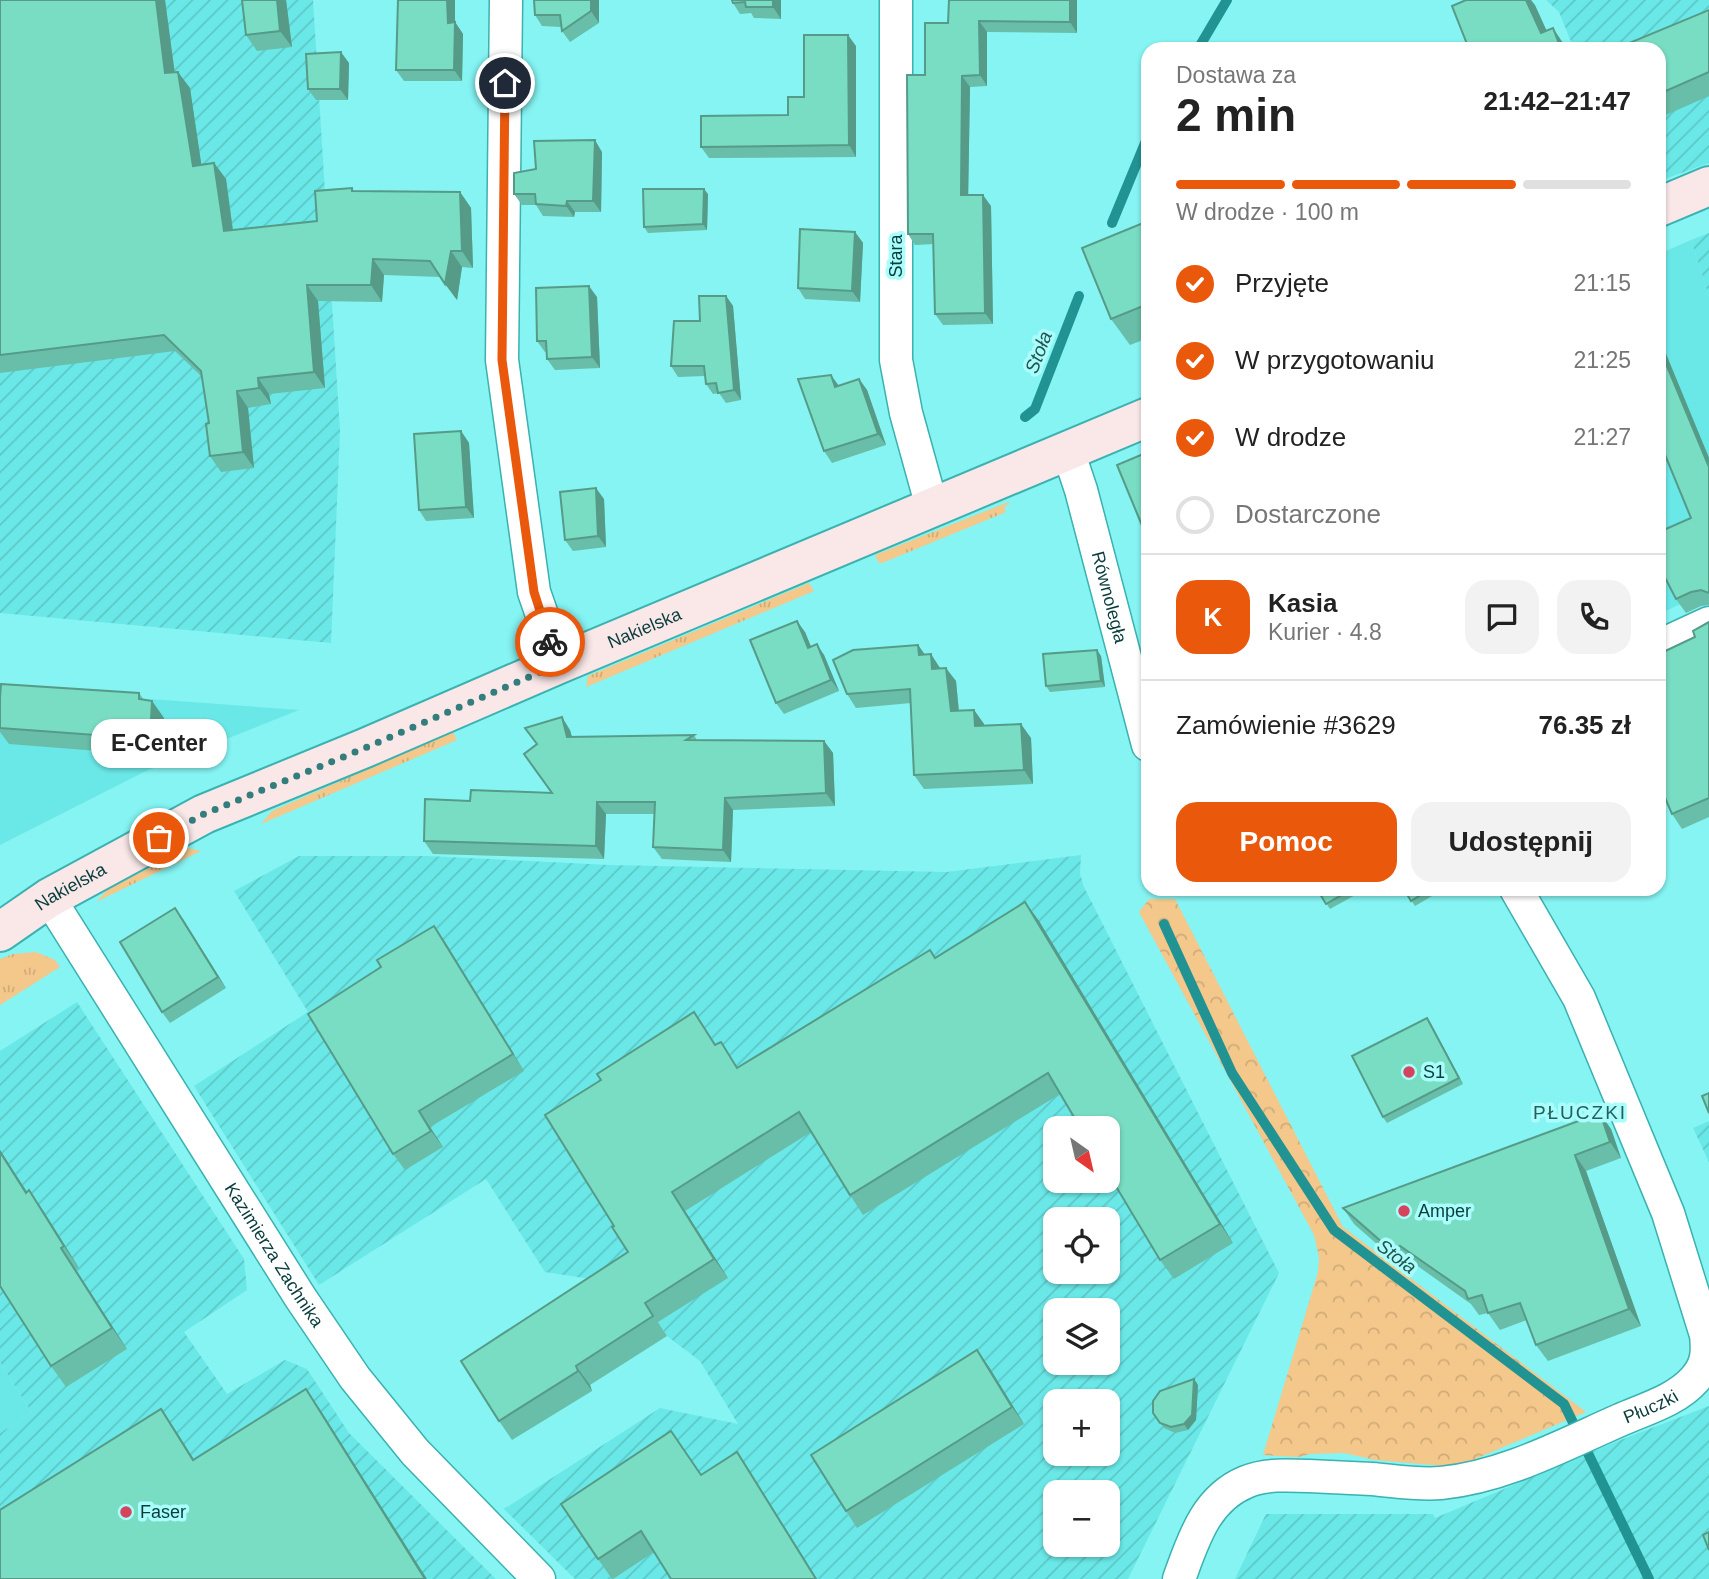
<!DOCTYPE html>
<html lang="pl">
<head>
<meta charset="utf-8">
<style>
  body { margin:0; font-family:Helvetica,sans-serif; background:#f2f2f2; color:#222; height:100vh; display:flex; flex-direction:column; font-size:26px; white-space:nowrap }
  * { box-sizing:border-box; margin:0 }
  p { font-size:23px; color:#767676 }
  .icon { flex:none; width:38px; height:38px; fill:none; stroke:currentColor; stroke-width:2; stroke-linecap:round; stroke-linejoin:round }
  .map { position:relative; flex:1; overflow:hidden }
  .drawer { position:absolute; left:1141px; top:42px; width:525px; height:854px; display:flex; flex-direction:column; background:#fff; border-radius:21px; box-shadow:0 2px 5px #0004 }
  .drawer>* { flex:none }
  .needle { width:46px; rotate:146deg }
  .tools { position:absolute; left:1043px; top:1116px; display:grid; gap:14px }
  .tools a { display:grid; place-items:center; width:77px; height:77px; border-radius:14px; background:#fff; box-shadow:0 2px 5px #0004; font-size:35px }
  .pin { position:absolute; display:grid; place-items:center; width:60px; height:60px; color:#fff; margin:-30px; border:4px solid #fff; border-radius:50%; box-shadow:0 2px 7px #0007 }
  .courier { position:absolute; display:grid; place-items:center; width:70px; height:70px; margin:-35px; border:5px solid #ea580c; border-radius:50%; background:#fff; color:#222; box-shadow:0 2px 9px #0007 }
  .bubble { position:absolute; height:49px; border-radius:21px; background:#fff; box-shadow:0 2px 5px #0004; font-size:23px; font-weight:600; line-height:49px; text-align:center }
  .head em { font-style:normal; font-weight:600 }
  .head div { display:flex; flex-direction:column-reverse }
  .head { display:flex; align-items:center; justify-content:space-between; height:119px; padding:0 35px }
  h1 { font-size:46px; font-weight:600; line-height:52px }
  .bar { display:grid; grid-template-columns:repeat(4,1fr); gap:10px 7px; align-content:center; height:84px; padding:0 35px }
  .bar i { height:9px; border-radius:5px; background:#e0e0e0 }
  .bar .active { background:#ea580c }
  .bar p { grid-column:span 4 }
  .line { display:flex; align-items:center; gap:18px; padding:0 35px; border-top:2px solid #e0e0e0 }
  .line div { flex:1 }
  .round { display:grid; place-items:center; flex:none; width:74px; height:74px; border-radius:21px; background:#f2f2f2 }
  ol { padding:0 35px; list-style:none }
  li { display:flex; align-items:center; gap:21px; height:77px }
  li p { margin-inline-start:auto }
  li .icon { padding:7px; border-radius:50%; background:#ea580c; color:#fff; stroke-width:4 }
  li:last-child { color:#767676 }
  li i { width:38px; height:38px; border:4px solid #e0e0e0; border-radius:50% }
  .primary-button { display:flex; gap:14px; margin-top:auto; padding:14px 35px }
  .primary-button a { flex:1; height:80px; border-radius:21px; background:#ea580c; color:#fff; font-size:28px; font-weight:600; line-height:80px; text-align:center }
  .primary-button a+a { background:#f2f2f2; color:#222 }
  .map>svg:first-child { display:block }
  .built { fill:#6ae8e7 }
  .industrial { fill:url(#industrial-furrows); fill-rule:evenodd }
  .grass { fill:url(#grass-tufts) }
  .forest { fill:url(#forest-crowns) }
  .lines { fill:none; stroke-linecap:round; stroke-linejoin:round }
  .stream { stroke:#229393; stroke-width:10 }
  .street-casing { stroke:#3bb1b0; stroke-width:35 }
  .secondary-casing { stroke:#3bb1b0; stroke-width:42 }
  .street { stroke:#fff; stroke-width:32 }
  .secondary { stroke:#fae8e9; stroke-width:38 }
  .wall { fill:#68bea8 }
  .shaded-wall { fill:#559b88 }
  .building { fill:#79ddc3; stroke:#559b88; stroke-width:2 }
  .done { stroke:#347d7d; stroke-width:7; stroke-dasharray:0 12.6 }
  .route { stroke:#ea580c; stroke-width:9 }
  .poi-dot { fill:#d5445d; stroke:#a9fefc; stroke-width:2.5 }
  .labels { text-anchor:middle; stroke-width:7; stroke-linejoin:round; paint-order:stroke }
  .street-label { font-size:18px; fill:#093d3d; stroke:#a9fefc }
  .poi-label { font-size:18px; fill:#093d3d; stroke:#a9fefc; text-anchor:start }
  .water-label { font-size:19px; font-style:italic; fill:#245251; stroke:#a9fefc }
  .neighbourhood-label { font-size:19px; letter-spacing:2px; fill:#23605f; stroke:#a9fefc }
</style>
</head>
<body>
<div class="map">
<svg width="1709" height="1579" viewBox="0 0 1709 1579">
  <defs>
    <pattern id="industrial-furrows" width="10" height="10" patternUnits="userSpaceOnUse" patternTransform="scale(1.75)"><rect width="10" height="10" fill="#6ae8e7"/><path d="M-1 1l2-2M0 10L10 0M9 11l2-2" fill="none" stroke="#5bc8c7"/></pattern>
    <pattern id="grass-tufts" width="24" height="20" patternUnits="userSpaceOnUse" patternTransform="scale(1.75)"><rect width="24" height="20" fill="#f4c78b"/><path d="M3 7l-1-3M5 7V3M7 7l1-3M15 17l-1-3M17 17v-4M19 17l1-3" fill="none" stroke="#d0ac79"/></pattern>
    <pattern id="forest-crowns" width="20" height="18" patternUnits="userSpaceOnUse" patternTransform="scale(1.75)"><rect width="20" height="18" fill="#f4c78b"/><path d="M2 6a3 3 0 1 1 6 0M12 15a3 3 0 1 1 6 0" fill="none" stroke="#d0ac79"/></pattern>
  </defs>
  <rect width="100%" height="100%" fill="#85f4f3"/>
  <g class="built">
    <polygon points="1691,240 1709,297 1709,591 1659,614 1659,254"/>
    <polygon points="0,688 299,710 146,771 0,845"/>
    <polygon points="0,1362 32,1413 0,1433"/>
  </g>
  <g class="industrial">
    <polygon points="0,0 313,0 340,431 331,643 0,613"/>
    <polygon points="1546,0 1709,0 1709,163 1659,181 1659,49 1574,49 1559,12"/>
    <polygon points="1709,233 1709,297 1691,240"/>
    <path d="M 1081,855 L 1080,874 L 1084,887 L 1279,1273 L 1128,1579 L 575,1579 L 504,1509 L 660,1408 L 738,1424 L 700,1361 L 667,1336 L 636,1286 L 545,1272 L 486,1179 L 319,1285 L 194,1086 L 308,1012 L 234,891 L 299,856 L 427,856 L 609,865 L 947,872 ZM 1055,1129 L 1108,1129 L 1108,1181 L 1055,1181 ZM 1055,1220 L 1108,1220 L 1108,1272 L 1055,1272 ZM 1055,1311 L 1108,1311 L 1108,1363 L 1055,1363 ZM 1055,1402 L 1108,1402 L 1108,1454 L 1055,1454 ZM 1055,1493 L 1108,1493 L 1108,1545 L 1055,1545 Z"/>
    <polygon points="77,1002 244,1259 247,1290 184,1332 227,1394 285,1360 307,1369 349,1433 496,1579 0,1579 0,1433 32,1413 0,1362 0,1051"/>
    <polygon points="1709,1121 1709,1162 1693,1128"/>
    <polygon points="1709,1406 1709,1579 1235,1579 1266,1514 1433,1514 1435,1518 1618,1441"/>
  </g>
  <g class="grass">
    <polygon points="1011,501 1004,508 1006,512 882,563 879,563 875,555"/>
    <polygon points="809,583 814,591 586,687 588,676"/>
    <polygon points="453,732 457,740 261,824 272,811"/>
    <polygon points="188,848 201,851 96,902 108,889"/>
    <polygon points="36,952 55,960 60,967 0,1005 0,959 13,954"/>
  </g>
  <polygon class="forest" points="1149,899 1175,899 1343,1227 1586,1412 1456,1467 1375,1460 1344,1453 1310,1454 1299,1457 1263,1455 1318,1272 1319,1257 1314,1235 1139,912"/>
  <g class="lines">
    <g class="stream">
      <polyline points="1198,49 1227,0"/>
      <polyline points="1112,223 1148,136"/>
      <polyline points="1025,417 1035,409 1079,296"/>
      <polyline points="1164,924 1232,1073 1334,1230 1564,1404 1649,1579"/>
    </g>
    <g class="street-casing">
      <g id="street">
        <polyline points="506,0 502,360 534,592 559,664"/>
        <polyline points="896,0 896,360 906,413 932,507"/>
        <path id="s1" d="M 1068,451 L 1081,490 L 1148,745"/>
        <polyline points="1659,646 1709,623"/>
        <path id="s2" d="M 49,898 L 300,1297 L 355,1378 L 415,1452 L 539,1579"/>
        <path id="s3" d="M 1179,1579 C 1193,1541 1205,1499 1246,1482 C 1265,1474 1288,1475 1309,1476 C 1330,1477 1351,1478 1372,1479 C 1395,1481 1418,1485 1441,1483 C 1504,1477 1563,1445 1620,1420 C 1645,1409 1677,1400 1695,1379 C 1707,1365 1708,1353 1706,1335 L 1668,1213 L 1579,998 L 1516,889"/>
      </g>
    </g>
    <g class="secondary-casing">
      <g id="secondary">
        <polyline points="1659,207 1709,186"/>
        <path id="s4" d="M 0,932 L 49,898 L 204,814 L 365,748 L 559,664 L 1148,417"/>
      </g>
    </g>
    <use href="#street" class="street"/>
    <use href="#secondary" class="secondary"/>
  </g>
  <g class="wall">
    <polygon points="0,0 165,0 174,72 190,88 201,165 214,163 226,179 233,230 317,221 352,188 354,191 460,192 471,208 473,268 462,267 457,300 441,277 384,275 382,302 318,301 325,388 269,394 271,404 248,408 254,468 221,472 210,456 209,423 202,377 175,351 0,373"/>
    <polygon points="286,0 292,47 257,51 246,35"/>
    <polygon points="398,0 455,0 455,22 463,34 462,81 404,81 396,70"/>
    <polygon points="599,0 599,23 570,42 562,31 561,27 542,26 535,15"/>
    <polygon points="781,0 781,19 754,18 751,13 740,14 733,3"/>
    <polygon points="949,0 1077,0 1077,33 987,32 987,86 970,87 968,195 991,206 993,324 943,325 935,314 934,244 915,245 908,234 925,75 948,23"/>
    <polygon points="1709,10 1709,96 1659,118 1659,49"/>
    <polygon points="856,46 856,157 709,158 701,147 788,115 804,97"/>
    <polygon points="349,63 348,100 316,100 308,89"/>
    <polygon points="602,152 601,212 575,212 574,217 543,216 536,205 522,205 514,194 536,169"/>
    <polygon points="708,194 707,230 648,233 644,227"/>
    <polygon points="1148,221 1148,338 1130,345 1111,319"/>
    <polygon points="855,232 863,243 860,302 805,299 798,288"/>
    <polygon points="726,296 733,306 741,400 726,403 719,393 713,394 706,384 705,376 678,377 671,366 700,321"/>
    <polygon points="597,297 600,368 555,370 547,359 547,352 545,352 537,341"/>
    <polygon points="1659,337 1709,458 1709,605 1701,606 1686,613 1676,599 1691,518 1667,461 1659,464"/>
    <polygon points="859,379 867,390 886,445 832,463 824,451 839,386"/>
    <polygon points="461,431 469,443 474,518 426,521 419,510"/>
    <polygon points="604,499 606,547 573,551 565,540"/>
    <polygon points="1709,622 1709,817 1682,829 1672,814 1664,781 1695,637"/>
    <polygon points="805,632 811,647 824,655 839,691 784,714 776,703"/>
    <polygon points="918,645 925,655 956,681 959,711 974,710 984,724 984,726 1031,738 1033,784 924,789 914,775 911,703 856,708 847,694"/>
    <polygon points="1101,656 1105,687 1050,692 1046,686"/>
    <polygon points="139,693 144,700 152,701 164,718 162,756 9,744 0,732 0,698"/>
    <polygon points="570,730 572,737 694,735 697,740 824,741 833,753 835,806 733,810 731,862 662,859 653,847 654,814 606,814 604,859 433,854 424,841 470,801 552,793 537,744"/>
    <polygon points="1317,889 1366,889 1330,909"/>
    <polygon points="1404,889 1444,889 1415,906"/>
    <polygon points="1025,902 1039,921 1233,1243 1174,1279 1160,1260 1060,1094 863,1215 850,1195 811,1132 685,1211 728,1278 658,1322 667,1336 590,1385 592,1391 512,1440 499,1421 628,1252 614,1226 601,1080 694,1012 716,1045 738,1067 930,950 936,958"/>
    <polygon points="175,908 226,988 170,1023 162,1012"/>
    <polygon points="445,942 524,1071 430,1127 443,1147 405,1170 393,1154"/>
    <polygon points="1427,1018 1463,1084 1387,1123 1383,1117"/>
    <polygon points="1611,1129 1621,1158 1586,1171 1641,1326 1548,1361 1536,1345 1527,1320 1500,1330 1488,1313 1479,1315 1471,1304 1412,1262 1402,1266 1354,1224 1343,1208"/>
    <polygon points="0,1150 27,1192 29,1190 44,1212 79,1268 76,1270 127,1349 66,1387 51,1366 0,1286"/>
    <polygon points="977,1350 989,1367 1024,1424 857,1528 846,1511"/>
    <polygon points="1194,1379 1198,1385 1196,1420 1188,1430 1175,1433 1164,1428 1153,1413"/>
    <polygon points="671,1431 701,1475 737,1452 751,1473 654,1552 613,1579 612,1579 598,1559"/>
  </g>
  <g class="shaded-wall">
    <polygon points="156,0 165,0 177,89 165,73"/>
    <polygon points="277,0 286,0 292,47 280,31"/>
    <polygon points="447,0 455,0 455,24 455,22 463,34 462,81 454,70 448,23"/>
    <polygon points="591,0 599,0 599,23 591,11"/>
    <polygon points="773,0 781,0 781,19 773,7"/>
    <polygon points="1070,0 1077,0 1077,33 1070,22"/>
    <polygon points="1526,0 1531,0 1535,5 1555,49 1541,33"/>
    <polygon points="979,21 987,32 987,86 980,75"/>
    <polygon points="1553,28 1567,49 1561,49"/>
    <polygon points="848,35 856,46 856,157 849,145"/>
    <polygon points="341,52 349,63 348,100 340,89"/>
    <polygon points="178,72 190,88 204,182 193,166"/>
    <polygon points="962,76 970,87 968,206 961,195"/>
    <polygon points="595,140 602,152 601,212 593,201"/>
    <polygon points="214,163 226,179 235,247 224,231"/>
    <polygon points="704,189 708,194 707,230 703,224"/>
    <polygon points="460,192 471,208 473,268 462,251"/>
    <polygon points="983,195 991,206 993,324 985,313"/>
    <polygon points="567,201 575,212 574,217 566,206"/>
    <polygon points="855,232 863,243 860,302 852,291"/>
    <polygon points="451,251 462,267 457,300 445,284"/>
    <polygon points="373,259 384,275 382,302 371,285"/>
    <polygon points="307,285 318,301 325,388 314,372"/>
    <polygon points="589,286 597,297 600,368 592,357"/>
    <polygon points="726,296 733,306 741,400 734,390"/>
    <polygon points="1659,337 1709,458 1709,467 1659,347"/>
    <polygon points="831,375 839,386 835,387"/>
    <polygon points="258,378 269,394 271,404 259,388"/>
    <polygon points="859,379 867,390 886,445 878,434"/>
    <polygon points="237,391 248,408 254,468 243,452"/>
    <polygon points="461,431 469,443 474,518 466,507"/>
    <polygon points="596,488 604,499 606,547 598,536"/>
    <polygon points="797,621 805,632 816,659 808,648"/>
    <polygon points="817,644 824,655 839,691 831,680"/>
    <polygon points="918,645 928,659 919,655"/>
    <polygon points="1097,650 1101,656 1105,687 1101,681"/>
    <polygon points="931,654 940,668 932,669"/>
    <polygon points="946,668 956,681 960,725 951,711"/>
    <polygon points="152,701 164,718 162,756 150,739"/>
    <polygon points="974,710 984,724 985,740 975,726"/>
    <polygon points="562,717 570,730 575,749 567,737"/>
    <polygon points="1021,724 1031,738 1033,784 1024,770"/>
    <polygon points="824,741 833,753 835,806 826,793"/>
    <polygon points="725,798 733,810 731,862 723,850"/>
    <polygon points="597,802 606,814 604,859 596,846"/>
    <polygon points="1025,902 1039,921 1233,1243 1220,1224"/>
    <polygon points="175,908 183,919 226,988 218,977"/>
    <polygon points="434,926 445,942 524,1071 513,1054"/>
    <polygon points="1427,1018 1431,1024 1463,1084 1459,1078"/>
    <polygon points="419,1111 430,1127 443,1147 431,1131"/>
    <polygon points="1600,1113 1611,1129 1621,1158 1610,1142"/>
    <polygon points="0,1150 41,1214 26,1193 0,1152"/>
    <polygon points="1575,1155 1586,1171 1641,1326 1629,1309"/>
    <polygon points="29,1190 44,1212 79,1268 64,1246"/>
    <polygon points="672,1192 685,1211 728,1278 714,1259"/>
    <polygon points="61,1248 76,1270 127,1349 112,1328"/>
    <polygon points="977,1350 989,1367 1024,1424 1012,1407"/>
    <polygon points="576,1366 590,1385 592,1391 578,1371"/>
    <polygon points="1194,1379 1198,1385 1196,1420 1188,1430 1184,1424"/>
    <polygon points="306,1389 321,1411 427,1579 425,1579"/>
    <polygon points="161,1409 176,1431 208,1482 193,1460"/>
    <polygon points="737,1452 751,1473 817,1579 816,1579"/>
  </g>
  <g class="building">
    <polygon points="0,0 156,0 165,73 178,72 193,166 214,163 224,231 317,221 315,191 352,188 352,191 460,192 462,251 451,251 445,284 430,261 373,259 371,285 307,285 314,372 258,378 259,388 237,391 243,452 210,456 206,424 209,423 201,371 164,335 0,355"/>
    <polygon points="242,0 277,0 280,31 246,35"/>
    <polygon points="398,0 447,0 448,23 455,22 454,70 396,70"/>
    <polygon points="534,0 591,0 591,11 562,31 560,15 535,15"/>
    <polygon points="732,0 773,0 773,7 746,7 745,2 733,3"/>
    <polygon points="949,0 1070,0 1070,22 979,21 980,75 962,76 961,195 983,195 985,313 935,314 933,234 908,234 907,75 925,75 925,23 948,23"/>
    <polygon points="1466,0 1526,0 1541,33 1553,28 1561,49 1469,49 1452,6"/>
    <polygon points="1709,10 1709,72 1659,94 1659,49 1623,49 1622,46"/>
    <polygon points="804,35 848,35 849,145 701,147 701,116 788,115 788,97 804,97"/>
    <polygon points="341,52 340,89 308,89 306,54"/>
    <polygon points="595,140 593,201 567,201 566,206 536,204 535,194 514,194 514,173 536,169 534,141"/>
    <polygon points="643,189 704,189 703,224 644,227"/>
    <polygon points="1148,221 1148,304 1111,319 1082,248"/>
    <polygon points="800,229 855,232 852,291 798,288"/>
    <polygon points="589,286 592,357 547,359 546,341 537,341 536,288"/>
    <polygon points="699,296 726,296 734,390 718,393 716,383 706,384 704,366 671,366 674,321 700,321"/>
    <polygon points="1659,347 1709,467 1709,593 1701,590 1691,592 1676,599 1659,566 1659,532 1691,518 1661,445 1659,445"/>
    <polygon points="831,375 835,387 859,379 878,434 824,451 798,379"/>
    <polygon points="461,431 466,507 419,510 414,434"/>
    <polygon points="1148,452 1148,540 1117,465"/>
    <polygon points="596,488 598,536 565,540 560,492"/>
    <polygon points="797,621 808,648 817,644 831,680 776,703 750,640"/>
    <polygon points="1709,622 1709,798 1672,814 1659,784 1659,783 1664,781 1659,771 1659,654 1695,637 1693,631"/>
    <polygon points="918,645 919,655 931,654 932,669 946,668 951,711 974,710 975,726 1021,724 1024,770 914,775 910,689 847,694 833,660 853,650"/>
    <polygon points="1097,650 1101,681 1046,686 1043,654"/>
    <polygon points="1,684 139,693 139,699 152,701 150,739 0,728 0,698"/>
    <polygon points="562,717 567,737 694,735 686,740 824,741 826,793 725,798 723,850 653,847 655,802 597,802 596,846 424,841 425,799 470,801 471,790 552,793 524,754 537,744 525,728"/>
    <polygon points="1317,889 1352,889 1326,904"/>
    <polygon points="1404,889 1430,889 1411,901"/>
    <polygon points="1025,902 1220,1224 1160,1260 1108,1173 1108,1129 1081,1129 1048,1073 850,1195 799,1112 672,1192 714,1259 645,1303 653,1316 576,1366 578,1371 499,1421 461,1361 628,1252 612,1227 614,1226 545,1115 601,1080 597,1074 694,1012 715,1045 721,1042 737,1068 930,950 935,958"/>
    <polygon points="175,908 218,977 162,1012 120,942"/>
    <polygon points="434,926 513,1054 419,1111 431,1131 393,1154 308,1014 381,967 377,960"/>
    <polygon points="1427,1018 1459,1078 1383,1117 1352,1056"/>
    <polygon points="1709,1093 1709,1113 1702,1096"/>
    <polygon points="1600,1113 1610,1142 1575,1155 1629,1309 1536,1345 1520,1303 1488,1313 1482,1295 1468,1299 1465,1291 1400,1246 1391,1250 1343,1208"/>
    <polygon points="0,1152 26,1193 29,1190 64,1246 61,1248 112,1328 51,1366 0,1286"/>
    <polygon points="977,1350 1012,1407 846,1511 811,1455"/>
    <polygon points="1194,1379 1192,1415 1184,1424 1171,1427 1160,1423 1153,1413 1153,1401 1160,1391"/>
    <polygon points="306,1389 425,1579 0,1579 0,1510 161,1409 193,1460"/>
    <polygon points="671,1431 701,1475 737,1452 816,1579 671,1579 641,1531 598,1559 561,1504"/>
    <polygon points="1709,1532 1709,1550 1703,1535"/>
  </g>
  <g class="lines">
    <polyline class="done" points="159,838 204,814 365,748 559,664 550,642"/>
    <polyline class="route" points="505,83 502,360 534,592 550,642"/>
  </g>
  <g class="poi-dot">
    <circle cx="1409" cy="1072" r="7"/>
    <circle cx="1404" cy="1211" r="7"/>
    <circle cx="126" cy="1512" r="7"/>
  </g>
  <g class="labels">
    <g class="street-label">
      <text transform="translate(896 256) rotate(-90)" y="6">Stara</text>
      <text dy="6" stroke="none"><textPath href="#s1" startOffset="152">Równoległa</textPath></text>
      <text dy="6" stroke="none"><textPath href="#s4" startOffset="714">Nakielska</textPath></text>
      <text dy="6" stroke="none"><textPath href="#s4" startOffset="84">Nakielska</textPath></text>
      <text dy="6" stroke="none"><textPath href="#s2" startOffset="422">Kazimierza Zachnika</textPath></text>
      <text dy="6" stroke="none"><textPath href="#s3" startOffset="542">Płuczki</textPath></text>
    </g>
    <g class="poi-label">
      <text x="1423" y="1078">S1</text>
      <text x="1418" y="1217">Amper</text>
      <text x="140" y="1518">Faser</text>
    </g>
    <g class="water-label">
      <text transform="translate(1038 352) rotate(-69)" y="7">Stoła</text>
      <text transform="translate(1397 1256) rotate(37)" y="7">Stoła</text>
    </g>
    <g class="neighbourhood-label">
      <text x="1580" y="1119">PŁUCZKI</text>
    </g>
  </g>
</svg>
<div class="tools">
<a><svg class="needle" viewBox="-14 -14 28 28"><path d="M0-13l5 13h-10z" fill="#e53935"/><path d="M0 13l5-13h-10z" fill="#767676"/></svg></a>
<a><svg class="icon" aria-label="locate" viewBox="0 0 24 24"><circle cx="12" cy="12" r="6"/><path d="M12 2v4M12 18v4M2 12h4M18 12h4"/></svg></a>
<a><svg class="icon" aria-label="layers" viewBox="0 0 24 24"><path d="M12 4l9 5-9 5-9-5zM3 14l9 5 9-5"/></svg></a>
<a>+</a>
<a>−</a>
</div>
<div class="pin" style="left:159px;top:838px;background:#ea580c"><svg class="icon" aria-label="bag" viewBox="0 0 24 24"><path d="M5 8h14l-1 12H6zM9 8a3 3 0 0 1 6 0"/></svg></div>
<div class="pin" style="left:505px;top:83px;background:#1f2937"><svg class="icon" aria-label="home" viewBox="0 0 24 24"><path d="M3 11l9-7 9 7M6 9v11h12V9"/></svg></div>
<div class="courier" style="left:550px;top:642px"><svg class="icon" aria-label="bike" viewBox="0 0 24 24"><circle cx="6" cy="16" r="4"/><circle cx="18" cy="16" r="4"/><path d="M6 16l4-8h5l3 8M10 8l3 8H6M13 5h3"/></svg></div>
<div class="bubble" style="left:91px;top:719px;width:136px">E-Center</div>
<section class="drawer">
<div class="head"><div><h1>2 min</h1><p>Dostawa za</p></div><em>21:42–21:47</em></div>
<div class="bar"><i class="active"></i><i class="active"></i><i class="active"></i><i></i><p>W drodze · 100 m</p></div>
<ol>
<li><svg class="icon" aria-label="check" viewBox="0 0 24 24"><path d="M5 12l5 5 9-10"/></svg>Przyjęte<p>21:15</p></li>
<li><svg class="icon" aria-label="check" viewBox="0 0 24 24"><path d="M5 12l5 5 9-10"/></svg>W przygotowaniu<p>21:25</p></li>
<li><svg class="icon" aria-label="check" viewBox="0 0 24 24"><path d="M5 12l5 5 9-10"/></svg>W drodze<p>21:27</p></li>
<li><i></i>Dostarczone</li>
</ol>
<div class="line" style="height:126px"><b class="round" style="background:#ea580c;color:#fff">K</b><div><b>Kasia</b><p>Kurier · 4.8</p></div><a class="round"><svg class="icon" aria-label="chat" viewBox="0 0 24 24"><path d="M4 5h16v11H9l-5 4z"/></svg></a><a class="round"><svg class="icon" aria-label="phone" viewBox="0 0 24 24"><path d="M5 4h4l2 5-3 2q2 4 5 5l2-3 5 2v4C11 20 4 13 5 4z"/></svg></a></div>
<div class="line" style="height:91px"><div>Zamówienie #3629</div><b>76.35 zł</b></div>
<div class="primary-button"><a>Pomoc</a><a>Udostępnij</a></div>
</section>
</div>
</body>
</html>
